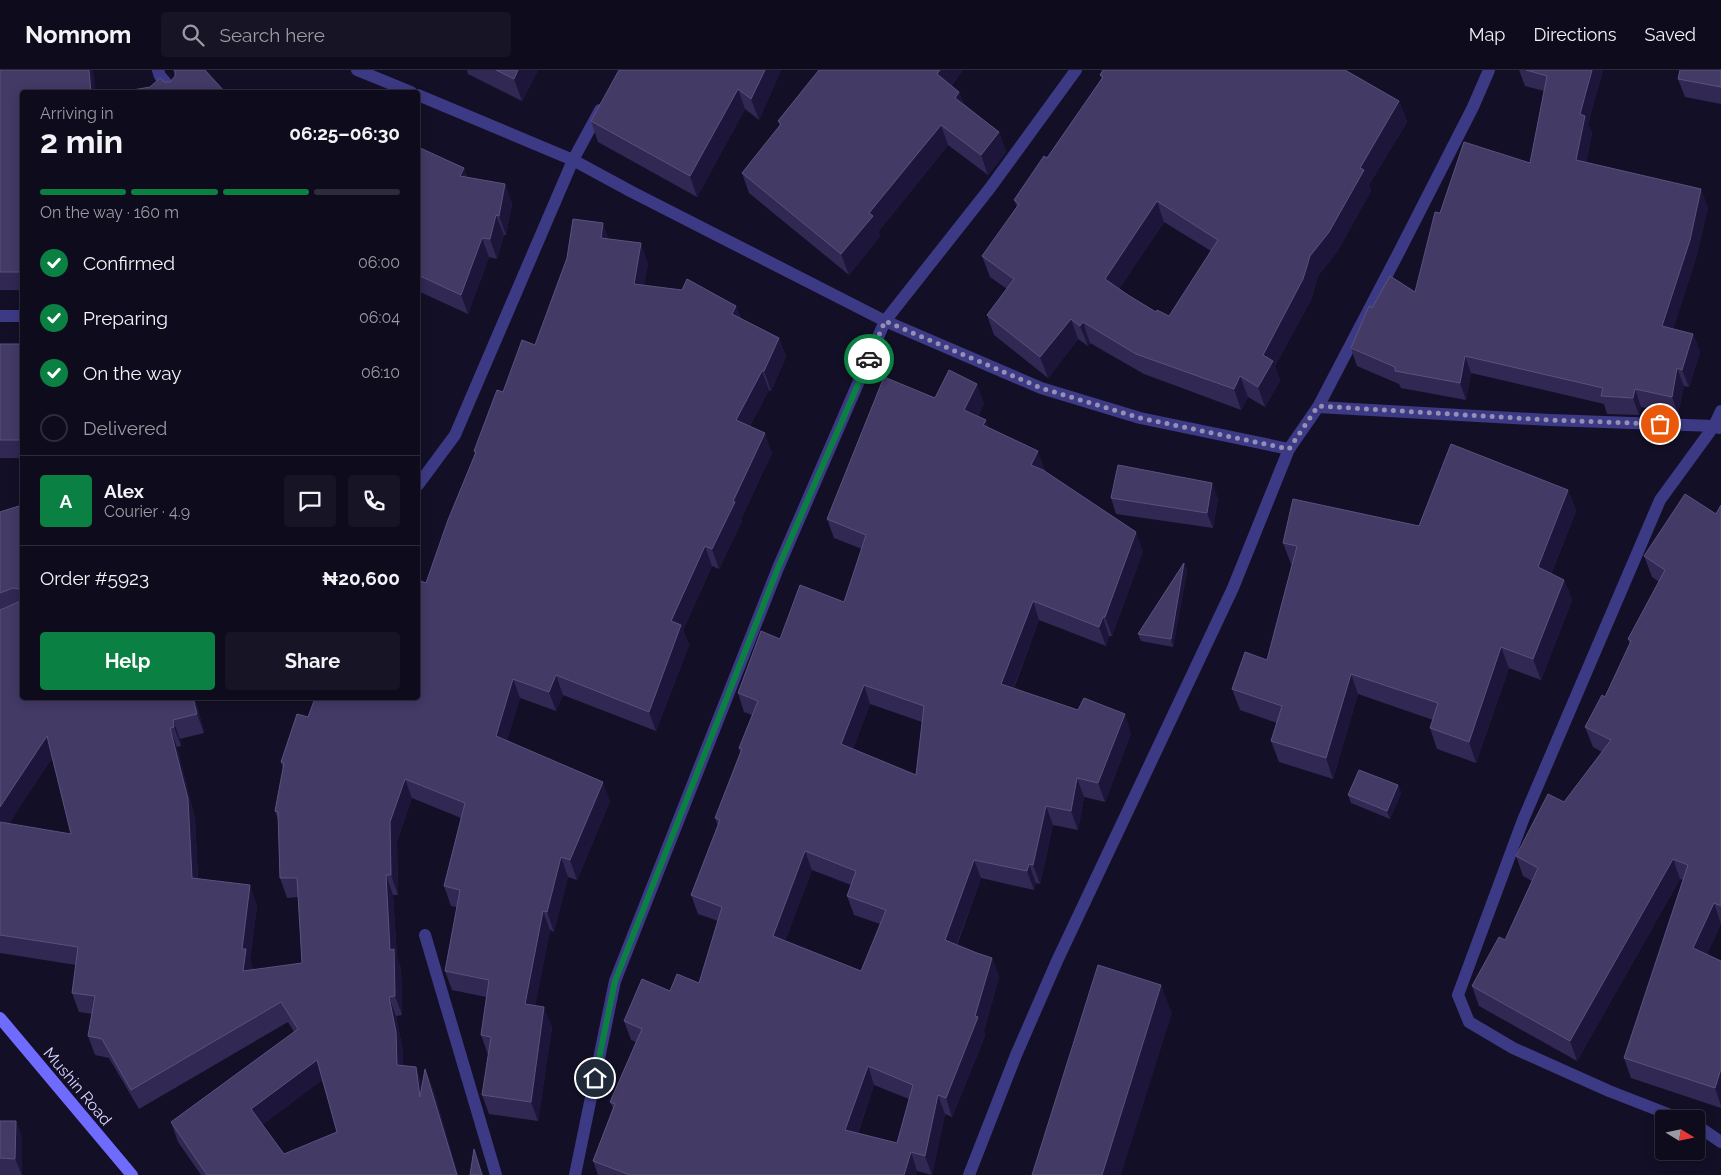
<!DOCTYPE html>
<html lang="en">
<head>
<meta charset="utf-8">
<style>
  body { margin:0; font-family:Raleway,sans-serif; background:#171425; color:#f1f3f6; height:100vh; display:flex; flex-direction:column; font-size:19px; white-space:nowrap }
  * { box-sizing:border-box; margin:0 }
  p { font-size:16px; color:#9b9ba3 }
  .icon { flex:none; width:28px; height:28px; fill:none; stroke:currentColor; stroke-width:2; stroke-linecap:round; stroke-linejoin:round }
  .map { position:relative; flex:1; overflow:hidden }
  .sheet { position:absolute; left:20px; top:20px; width:400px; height:610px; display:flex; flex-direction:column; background:#0e0b1c; border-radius:5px; box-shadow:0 2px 12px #0003,0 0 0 1px #2e2b3b }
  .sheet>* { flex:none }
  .needle { width:32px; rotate:100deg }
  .controls { position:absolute; left:1655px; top:1040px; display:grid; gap:10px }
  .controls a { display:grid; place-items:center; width:50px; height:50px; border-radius:5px; background:#0e0b1c; box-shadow:0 2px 12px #0003,0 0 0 1px #2e2b3b; font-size:25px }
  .pin { position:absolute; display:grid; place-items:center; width:42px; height:42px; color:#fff; margin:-21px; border:2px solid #fff; border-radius:50%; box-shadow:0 1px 5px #0007 }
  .courier { position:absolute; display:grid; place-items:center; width:50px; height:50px; margin:-25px; border:4px solid #0b8043; border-radius:50%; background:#fff; color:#222; box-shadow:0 1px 6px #0007 }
  .overview em { font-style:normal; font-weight:700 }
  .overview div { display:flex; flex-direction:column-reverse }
  .overview { display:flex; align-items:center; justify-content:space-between; height:85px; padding:0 20px }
  h1 { font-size:32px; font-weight:700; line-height:38px }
  .bar { display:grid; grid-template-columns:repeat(4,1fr); gap:8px 5px; align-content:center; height:60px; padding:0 20px }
  .bar i { height:6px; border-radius:4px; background:#2e2b3b }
  .bar .on { background:#0b8043 }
  .bar p { grid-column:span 4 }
  .line { display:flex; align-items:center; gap:12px; padding:0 20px; border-top:1px solid #2e2b3b }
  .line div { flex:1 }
  .round { display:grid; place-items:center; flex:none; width:52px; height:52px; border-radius:5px; background:#171425 }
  ol { padding:0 20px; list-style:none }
  li { display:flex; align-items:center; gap:15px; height:55px }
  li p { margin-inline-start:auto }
  li .icon { padding:5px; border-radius:50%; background:#0b8043; color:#fff; stroke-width:4 }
  li:last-child { color:#9b9ba3 }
  li i { width:28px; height:28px; border:2px solid #2e2b3b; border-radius:50% }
  .action { display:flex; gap:10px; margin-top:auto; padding:10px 20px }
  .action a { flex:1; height:58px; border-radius:5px; background:#0b8043; color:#fff; font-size:20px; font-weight:700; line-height:58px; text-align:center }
  .action a+a { background:#171425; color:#f1f3f6 }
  header { display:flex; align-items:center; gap:30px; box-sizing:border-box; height:70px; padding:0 25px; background:#0e0b1c; border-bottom:1px solid #2e2b3b }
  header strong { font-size:24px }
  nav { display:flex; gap:28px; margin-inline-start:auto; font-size:18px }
  .search { width:350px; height:45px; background:#171425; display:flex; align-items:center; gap:12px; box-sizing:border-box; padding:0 18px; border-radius:5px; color:#9b9ba3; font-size:19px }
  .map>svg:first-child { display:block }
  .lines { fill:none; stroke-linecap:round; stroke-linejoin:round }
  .minor { stroke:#3d3a85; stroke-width:12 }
  .secondary { stroke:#6f6bff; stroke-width:12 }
  .wall { fill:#312854; fill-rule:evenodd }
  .shaded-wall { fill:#1d163a }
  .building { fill:#433a66; stroke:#5a527e; fill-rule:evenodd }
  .done { stroke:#948fb3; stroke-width:5; stroke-dasharray:0 9 }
  .route { stroke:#0b8043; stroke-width:6 }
  .labels { text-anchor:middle; stroke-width:4; stroke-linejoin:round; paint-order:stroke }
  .street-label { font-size:16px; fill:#d9d4ff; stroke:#130f26 }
</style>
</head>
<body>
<header>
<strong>Nomnom</strong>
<div class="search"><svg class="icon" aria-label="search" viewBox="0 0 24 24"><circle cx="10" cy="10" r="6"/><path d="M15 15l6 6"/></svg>Search here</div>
<nav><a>Map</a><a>Directions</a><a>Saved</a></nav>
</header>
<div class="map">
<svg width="1721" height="1105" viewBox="0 0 1721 1105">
  <rect width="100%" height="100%" fill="#130f26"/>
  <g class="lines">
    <g class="minor">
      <polyline points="158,0 160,6 174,22"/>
      <polyline points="357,0 411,22"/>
      <polyline points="418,25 573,90 632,122 885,251 1041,318 1140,348 1289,379"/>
      <polyline points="0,246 22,246"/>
      <polyline points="1318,337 1550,350 1714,356 1719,358"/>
      <polyline points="418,415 455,365 573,90 600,40"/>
      <polyline points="425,865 496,1105"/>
      <polyline points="1681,1049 1609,1021 1513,978 1469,952 1458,925 1523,750 1660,430 1714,356 1721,341"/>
      <polyline points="1696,1055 1721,1072"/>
      <polyline points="575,1105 615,911 778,498 885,251 990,118 1076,0"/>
      <polyline points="969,1105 1016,985 1057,891 1233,518 1289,379 1318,337 1399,182 1473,37 1489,0"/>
    </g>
    <polyline class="secondary" points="0,948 132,1105"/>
  </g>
  <g class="wall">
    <polygon points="0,0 94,5 22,22 22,220 0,220"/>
    <polygon points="467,0 538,0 522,31 468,4"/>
    <polygon points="781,0 759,50 745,39 697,127 598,72 591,51"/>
    <polygon points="819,0 963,0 951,16 959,22 964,34 999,62 1006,82 988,105 948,75 878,162 880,166 849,205 749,123 742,103 780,56 778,51"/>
    <polygon points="1519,0 1603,0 1588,54 1592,63 1586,93 1708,137 1696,188 1673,259 1693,264 1700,282 1689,317 1684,316 1678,344 1641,337 1639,345 1607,344 1604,334 1471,303 1466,330 1401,318 1399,314 1357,296 1351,278 1372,238 1415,222 1440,143 1530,93 1544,21 1525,16"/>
    <polygon points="1721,0 1721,34 1685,27 1678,9"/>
    <path d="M 1100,5 L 1399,31 L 1407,52 L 1369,115 L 1371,121 L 1337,182 L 1318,206 L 1311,230 L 1275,296 L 1280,311 L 1265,337 L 1248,327 L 1241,340 L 1144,304 L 1090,273 L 1088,276 L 1078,269 L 1048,308 L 994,265 L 987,245 L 1007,219 L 990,207 L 982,186 L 1017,137 L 1014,130 L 1047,88 L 1102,9 ZM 1164,152 L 1211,181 L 1169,246 L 1156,242 L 1128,225 L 1119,219 Z"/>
    <polygon points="418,77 464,98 467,107 505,114 512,134 506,165 504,165 497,189 489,187 468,244 418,221"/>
    <path d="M 603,153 L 608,169 L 648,193 L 644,215 L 736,236 L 741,249 L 779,268 L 786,287 L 771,321 L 769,320 L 750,356 L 772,383 L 741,449 L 742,451 L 719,499 L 712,496 L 683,560 L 689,575 L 656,661 L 563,625 L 556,641 L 520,628 L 507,670 L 610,731 L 577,810 L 568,807 L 554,862 L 550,860 L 535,936 L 552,957 L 538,1051 L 489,1044 L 482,1025 L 488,985 L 481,965 L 486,927 L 452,920 L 445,901 L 457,837 L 451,836 L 444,816 L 461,748 L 412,728 L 397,771 L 398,825 L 393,825 L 397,888 L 401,899 L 402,945 L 396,946 L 403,982 L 403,996 L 416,997 L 422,1015 L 433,1018 L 458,1105 L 201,1105 L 178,1072 L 171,1052 L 294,962 L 288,952 L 139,1039 L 109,988 L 95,985 L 88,966 L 92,944 L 79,942 L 72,923 L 76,895 L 0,883 L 0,442 L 22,435 L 22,628 L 195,628 L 204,663 L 180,669 L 181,676 L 177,677 L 195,749 L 198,809 L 257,835 L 250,890 L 253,900 L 302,893 L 298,827 L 287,828 L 280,808 L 278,750 L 275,741 L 283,699 L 281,692 L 308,647 L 418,628 L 426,513 L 475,384 L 474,381 L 503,322 L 535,275 ZM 52,688 L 71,764 L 9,754 L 22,733 ZM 322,1010 L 337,1062 L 284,1084 L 262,1055 Z"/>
    <rect x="0" y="274" width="22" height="114"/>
    <path d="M 935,328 L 984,333 L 978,346 L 986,350 L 988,357 L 1045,400 L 1044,401 L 1143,481 L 1112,566 L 1109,566 L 1106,576 L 1039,550 L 1014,618 L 1131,663 L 1105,732 L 1084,727 L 1078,760 L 1053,755 L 1040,814 L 1036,813 L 1034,820 L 981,808 L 957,875 L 977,883 L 992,888 L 999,907 L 984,961 L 985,966 L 952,1047 L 945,1044 L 932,1105 L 917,1101 L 916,1105 L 598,1105 L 593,1091 L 613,1038 L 610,1032 L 636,972 L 631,970 L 624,951 L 670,921 L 699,913 L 718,851 L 698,844 L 691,825 L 718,756 L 715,748 L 740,682 L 739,678 L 752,645 L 744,642 L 738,623 L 780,569 L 844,532 L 862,479 L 834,468 L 827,449 ZM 870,634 L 922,652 L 916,705 L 853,679 ZM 812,800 L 851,815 L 847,826 L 854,845 L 880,854 L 861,901 L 785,871 ZM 874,1015 L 909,1029 L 897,1073 L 858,1063 Z"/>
    <polygon points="1568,420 1576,441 1551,504 1564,510 1572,530 1541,610 1509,598 1476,693 1437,679 1430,658 1433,650 1358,624 1333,709 1279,692 1271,671 1277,653 1240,640 1232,619 1267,590 1292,494 1291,494 1283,473 1419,456"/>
    <polygon points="1111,428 1218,428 1213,458 1116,444"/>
    <polygon points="1721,435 1721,854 1707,884 1721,891 1721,1038 1631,1008 1624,988 1683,810 1680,809 1577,991 1479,936 1472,916 1505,870 1532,811 1523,806 1516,786 1564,732 1602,682 1593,677 1585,657 1605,627 1630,574 1628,569 1659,512 1652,507 1644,486 1716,444"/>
    <polygon points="1184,493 1187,501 1173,577 1141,571 1138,564"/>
    <polygon points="1398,715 1401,723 1390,749 1351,733 1348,725"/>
    <polygon points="0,1051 16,1051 22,1068 22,1105 0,1105"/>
  </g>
  <g class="shaded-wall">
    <polygon points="89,0 93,0 94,5 96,22 91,22"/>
    <polygon points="518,0 538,0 522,31 514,9"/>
    <polygon points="765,0 781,0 759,50 751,29"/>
    <polygon points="940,0 963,0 944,24 937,4"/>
    <polygon points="1592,0 1603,0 1588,54 1592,63 1583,108 1576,90 1580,44"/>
    <polygon points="738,19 745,39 697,127 690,106"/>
    <polygon points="959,22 967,43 955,28"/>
    <polygon points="1399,31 1407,52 1369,115 1371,121 1337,182 1318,206 1311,230 1275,296 1280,311 1265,337 1258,317 1263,285 1310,186 1360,98"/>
    <polygon points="941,55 948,75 878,162 880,166 849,205 841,184 869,143"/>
    <polygon points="999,62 1006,82 988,105 981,85"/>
    <polygon points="464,98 471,118 460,106"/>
    <polygon points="505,114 512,134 506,165 499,146"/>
    <polygon points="1701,119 1708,137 1696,188 1669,273 1662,256"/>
    <polygon points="1157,131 1164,152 1112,230 1105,209"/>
    <polygon points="496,145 504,165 497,189 490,169"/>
    <polygon points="603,153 610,173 601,168"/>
    <polygon points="482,168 489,187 468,244 461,225"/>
    <polygon points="641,173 648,193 641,233 634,214"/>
    <polygon points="736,236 743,256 732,244"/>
    <polygon points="1071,249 1078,269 1048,308 1040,287"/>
    <polygon points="1083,252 1090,273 1088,276 1080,256"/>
    <polygon points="1693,264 1700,282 1689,317 1682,300"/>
    <polygon points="779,268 786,287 771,321 764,301"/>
    <polygon points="1465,286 1471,303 1466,330 1460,313"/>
    <polygon points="1677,298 1684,316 1678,344 1672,327"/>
    <polygon points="762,301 769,320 743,369 736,350"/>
    <polygon points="1240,306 1248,327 1241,340 1234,319"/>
    <polygon points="977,314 984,333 971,359 964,340"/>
    <polygon points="1635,319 1641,337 1639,345 1633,328"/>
    <polygon points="986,350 992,369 983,355"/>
    <polygon points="765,363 772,383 741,449 742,451 719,499 712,479"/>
    <polygon points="1038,381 1045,400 1038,414 1031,395"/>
    <polygon points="1212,413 1218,428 1213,458 1207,443"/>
    <polygon points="1568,420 1576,441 1545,518 1538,497"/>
    <polygon points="1136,462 1143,481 1112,566 1105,547"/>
    <polygon points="705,476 712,496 683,560 689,575 656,661 649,642 671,551"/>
    <polygon points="1184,493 1187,501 1173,577 1171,569"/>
    <polygon points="1564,510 1572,530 1541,610 1533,589"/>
    <polygon points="1033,531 1039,550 1008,632 1001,614"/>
    <polygon points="1103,547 1109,566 1106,576 1099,557"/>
    <polygon points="1501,577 1509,598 1476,693 1469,672"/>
    <polygon points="1351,604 1358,624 1333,709 1326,688"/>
    <polygon points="556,605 563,625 556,641 549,622"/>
    <polygon points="513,609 520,628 503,685 496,666"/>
    <polygon points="864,615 870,634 848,693 841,674"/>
    <polygon points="193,628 195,628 204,663 197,644"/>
    <polygon points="1125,644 1131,663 1105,732 1098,713"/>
    <polygon points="173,650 180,669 181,676 174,657"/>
    <polygon points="170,658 177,677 195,749 199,827 192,808"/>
    <polygon points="47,666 54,685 0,767 0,737"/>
    <polygon points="1077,708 1084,727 1078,760 1071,741"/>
    <polygon points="405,709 412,728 397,771 398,825 391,805 390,752"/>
    <polygon points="603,712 610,731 577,810 570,790"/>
    <polygon points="1398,715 1401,723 1390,749 1387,741"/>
    <polygon points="1046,736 1053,755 1040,814 1033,795"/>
    <polygon points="805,781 812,800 780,885 773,866"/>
    <polygon points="561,787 568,807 554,862 547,842"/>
    <polygon points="1673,789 1680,809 1577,991 1570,971"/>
    <polygon points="974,790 981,808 951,889 945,870"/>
    <polygon points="1029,794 1036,813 1034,820 1027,801"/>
    <polygon points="386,805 393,825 397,888 401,899 402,945 395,926 390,880"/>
    <polygon points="250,815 257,835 250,890 253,899 250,921 243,901 242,879"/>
    <polygon points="1714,833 1721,854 1701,898 1693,878"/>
    <polygon points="543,841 550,860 532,954 525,934"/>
    <polygon points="992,888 999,907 984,961 985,966 952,1047 946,1028 975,946"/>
    <polygon points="1161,915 1172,943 1121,1105 1102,1105"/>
    <polygon points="389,927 396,946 403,982 404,1015 397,995"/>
    <polygon points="544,937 552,957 538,1051 531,1032"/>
    <polygon points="317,990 324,1009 258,1058 251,1039"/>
    <polygon points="868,996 874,1015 852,1079 845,1060"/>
    <polygon points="416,997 423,1017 420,1027"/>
    <polygon points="425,999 433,1018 458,1105 457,1105"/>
    <polygon points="1721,999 1721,1036 1715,1018"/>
    <polygon points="938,1025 945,1044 932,1105 925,1086"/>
    <polygon points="16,1051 22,1068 22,1105 15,1089"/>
    <polygon points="474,1079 481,1098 484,1105 482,1105"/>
    <polygon points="911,1082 917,1101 916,1105 904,1105"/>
  </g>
  <g class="building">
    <polygon points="0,0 89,0 91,22 22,22 22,202 0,202"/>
    <polygon points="174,0 205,0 225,22 121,22 150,17 160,8 164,12 170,12 175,6 175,2"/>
    <polygon points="496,0 518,0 514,9"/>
    <polygon points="619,0 765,0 751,29 738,19 690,106 591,51"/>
    <polygon points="819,0 940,0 937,4 959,22 955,28 999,62 981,85 941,55 869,143 873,146 841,184 742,103 781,54 778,51"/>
    <path d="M 1103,0 L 1345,0 L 1399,31 L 1360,98 L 1364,100 L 1329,162 L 1310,186 L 1303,209 L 1263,285 L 1273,291 L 1258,317 L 1240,306 L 1234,319 L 1136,284 L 1083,252 L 1080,256 L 1071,249 L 1040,287 L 987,245 L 1014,209 L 982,186 L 1019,134 L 1014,130 L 1044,86 L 1047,88 L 1103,7 L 1100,5 ZM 1157,131 L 1218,170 L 1169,246 L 1157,240 L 1156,242 L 1128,225 L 1105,209 Z"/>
    <polygon points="1526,0 1592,0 1580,44 1585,46 1576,90 1701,119 1690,170 1662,256 1693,264 1682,300 1677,298 1672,327 1635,319 1633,328 1601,326 1603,318 1465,286 1460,313 1395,301 1395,297 1351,278 1369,236 1372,238 1390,206 1415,222 1435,142 1440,143 1464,72 1530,93 1547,6"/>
    <polygon points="1680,0 1721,0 1721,17 1678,9"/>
    <polygon points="418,77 464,98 460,106 505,114 499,146 496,145 490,169 482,168 461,225 418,205"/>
    <path d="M 573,149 L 603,153 L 601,168 L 641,173 L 634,214 L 682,220 L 687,209 L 736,236 L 732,244 L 779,268 L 764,301 L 762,301 L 736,350 L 765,363 L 733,431 L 735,432 L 712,479 L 705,476 L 671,551 L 681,555 L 649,642 L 556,605 L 549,622 L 513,609 L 496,666 L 603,712 L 570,790 L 561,787 L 547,842 L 543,841 L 525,934 L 544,937 L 531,1032 L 482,1025 L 491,967 L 481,965 L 489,910 L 445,901 L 460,820 L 444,816 L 465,733 L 405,709 L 390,752 L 391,805 L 386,805 L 390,880 L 394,879 L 395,926 L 389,927 L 396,962 L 397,995 L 416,997 L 420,1027 L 425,999 L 457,1105 L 207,1105 L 171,1052 L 298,959 L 281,932 L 131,1020 L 102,969 L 88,966 L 95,926 L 72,923 L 78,877 L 0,865 L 0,752 L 71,764 L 47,666 L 0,737 L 0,540 L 21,531 L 22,528 L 22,628 L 193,628 L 197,644 L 173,650 L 174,657 L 170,658 L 188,729 L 192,808 L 250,815 L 242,879 L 246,879 L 243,901 L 302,893 L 297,808 L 280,808 L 278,742 L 275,741 L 284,693 L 281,692 L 297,644 L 308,647 L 315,628 L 418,628 L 418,510 L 426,513 L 448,450 L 476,382 L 474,381 L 497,320 L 503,322 L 522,270 L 535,275 L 567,188 ZM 317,990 L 337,1062 L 284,1084 L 251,1039 Z"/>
    <rect x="0" y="274" width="22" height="96"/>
    <path d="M 949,300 L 977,314 L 964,340 L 986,350 L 983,355 L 1038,381 L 1031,395 L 1043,400 L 1136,462 L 1105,547 L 1103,547 L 1099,557 L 1033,531 L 1001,614 L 1078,640 L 1084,628 L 1125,644 L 1098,713 L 1077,708 L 1071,741 L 1046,736 L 1033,795 L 1029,794 L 1027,801 L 974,790 L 945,870 L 977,883 L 992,888 L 975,946 L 978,947 L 946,1028 L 938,1025 L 925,1086 L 911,1082 L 904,1105 L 630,1105 L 593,1091 L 615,1034 L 610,1032 L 642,959 L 624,951 L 642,909 L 670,921 L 677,904 L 699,913 L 722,837 L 691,825 L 720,750 L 715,748 L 742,679 L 739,678 L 758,631 L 738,623 L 761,561 L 780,569 L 800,515 L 844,532 L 866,465 L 827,449 L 884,307 L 935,328 ZM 864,615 L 924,636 L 916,705 L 841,674 ZM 805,781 L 856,801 L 847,826 L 886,840 L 861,901 L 773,866 ZM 868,996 L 913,1015 L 897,1073 L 845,1060 Z"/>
    <polygon points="1451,374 1568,420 1538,497 1564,510 1533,589 1501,577 1469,672 1430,658 1438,633 1351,604 1326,688 1271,671 1282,636 1232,619 1245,582 1267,590 1297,476 1283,473 1293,429 1419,456"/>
    <polygon points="1118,395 1212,413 1207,443 1111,428"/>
    <polygon points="1685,424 1716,444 1721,435 1721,836 1714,833 1693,878 1721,891 1721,999 1715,1018 1624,988 1688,795 1673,789 1570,971 1472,916 1499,867 1505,870 1538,798 1516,786 1548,724 1564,732 1611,670 1585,657 1602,625 1605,627 1631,571 1628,569 1665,500 1644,486"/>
    <polygon points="22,435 22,523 20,519 13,518 0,523 0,442"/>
    <polygon points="1184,493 1171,569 1138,564"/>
    <polygon points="1359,700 1398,715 1387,741 1348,725"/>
    <polygon points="1098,895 1161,915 1102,1105 1032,1105"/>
    <polygon points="0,1051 16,1051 15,1089 0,1088"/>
    <polygon points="474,1079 482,1105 470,1105"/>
  </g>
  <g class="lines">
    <polyline class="done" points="869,289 885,251 1041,318 1140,348 1289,379 1318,336 1550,350 1660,354"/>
    <polyline class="route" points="595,1008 615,911 778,498 869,289"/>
  </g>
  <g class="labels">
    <g class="street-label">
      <text transform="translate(78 1016) rotate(50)" y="6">Mushin Road</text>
    </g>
  </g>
</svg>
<div class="controls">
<a><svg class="needle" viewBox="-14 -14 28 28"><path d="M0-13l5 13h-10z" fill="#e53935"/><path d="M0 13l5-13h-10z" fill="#9b9ba3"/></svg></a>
</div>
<div class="pin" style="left:1660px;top:354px;background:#ea580c"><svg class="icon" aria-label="bag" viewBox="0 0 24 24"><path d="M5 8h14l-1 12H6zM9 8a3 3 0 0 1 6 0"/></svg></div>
<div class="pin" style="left:595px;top:1008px;background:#1f2937"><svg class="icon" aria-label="home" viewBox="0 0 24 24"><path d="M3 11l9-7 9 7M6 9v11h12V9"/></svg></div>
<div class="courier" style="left:869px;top:289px"><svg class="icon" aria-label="car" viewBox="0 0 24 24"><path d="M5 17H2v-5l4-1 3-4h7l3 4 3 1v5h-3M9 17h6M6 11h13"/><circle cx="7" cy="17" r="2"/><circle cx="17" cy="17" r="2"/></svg></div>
<section class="sheet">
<div class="overview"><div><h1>2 min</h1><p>Arriving in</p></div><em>06:25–06:30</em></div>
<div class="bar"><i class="on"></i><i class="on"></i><i class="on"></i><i></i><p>On the way · 160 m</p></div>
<ol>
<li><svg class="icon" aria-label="check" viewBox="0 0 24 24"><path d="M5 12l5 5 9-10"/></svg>Confirmed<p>06:00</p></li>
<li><svg class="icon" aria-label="check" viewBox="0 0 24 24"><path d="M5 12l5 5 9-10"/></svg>Preparing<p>06:04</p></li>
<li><svg class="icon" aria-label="check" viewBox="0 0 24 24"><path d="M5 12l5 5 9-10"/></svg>On the way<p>06:10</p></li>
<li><i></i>Delivered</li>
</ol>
<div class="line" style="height:90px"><b class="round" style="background:#0b8043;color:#fff">A</b><div><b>Alex</b><p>Courier · 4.9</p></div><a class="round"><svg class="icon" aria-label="chat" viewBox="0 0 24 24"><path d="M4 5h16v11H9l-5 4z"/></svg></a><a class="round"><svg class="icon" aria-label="phone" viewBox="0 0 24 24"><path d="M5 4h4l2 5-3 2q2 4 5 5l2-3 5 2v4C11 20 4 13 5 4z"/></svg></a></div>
<div class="line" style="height:65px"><div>Order #5923</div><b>₦20,600</b></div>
<div class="action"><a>Help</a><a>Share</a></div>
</section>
</div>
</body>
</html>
